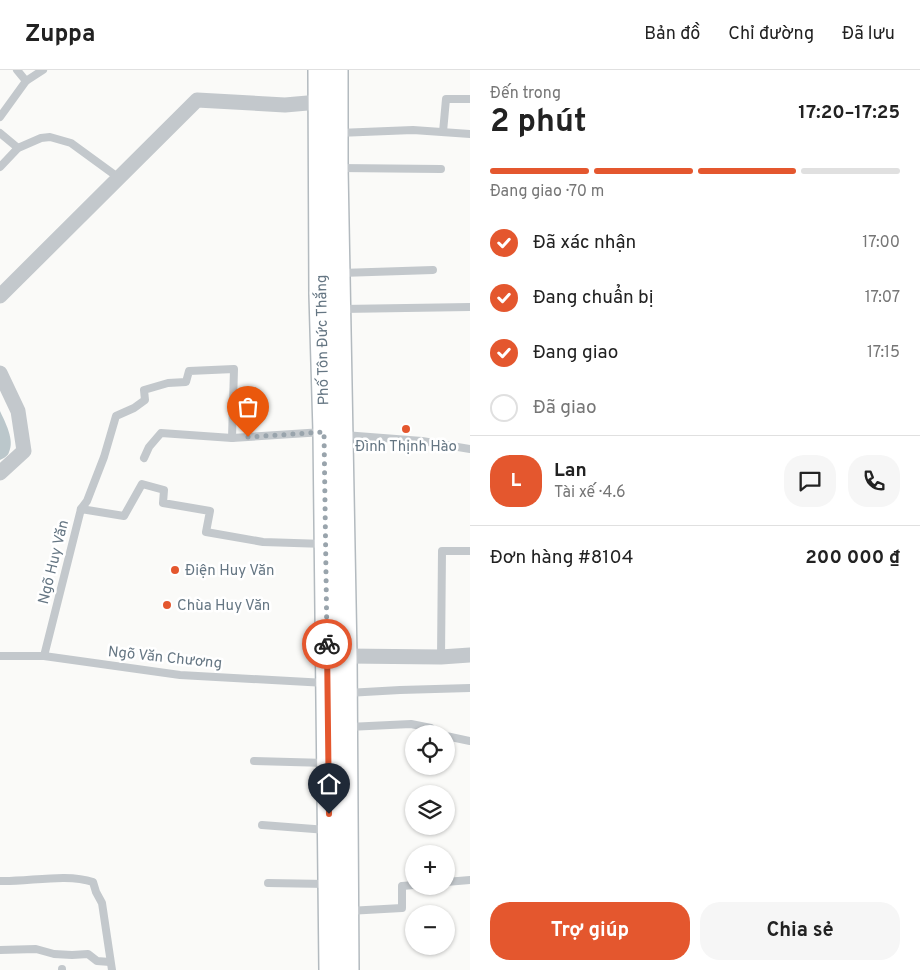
<!DOCTYPE html>
<html lang="vi">
<head>
<meta charset="utf-8">
<style>
  body { margin:0; font-family:Overpass,sans-serif; background:#f6f6f6; color:#222; height:100vh; display:flex; flex-direction:column; font-size:19px; white-space:nowrap }
  * { box-sizing:border-box; margin:0 }
  p { font-size:16px; color:#767676 }
  .icon { flex:none; width:28px; height:28px; fill:none; stroke:currentColor; stroke-width:2; stroke-linecap:round; stroke-linejoin:round }
  .map { position:relative; flex:1; overflow:hidden }
  .side { display:flex; flex-direction:column; background:#fff; width:450px }
  .side>* { flex:none }
  .fabs { position:absolute; left:405px; top:655px; display:grid; gap:10px }
  .fabs a { display:grid; place-items:center; width:50px; height:50px; border-radius:50%; background:#fff; box-shadow:0 1px 4px #0004; font-size:25px }
  .pin { position:absolute; display:grid; place-items:center; width:42px; height:42px; color:#fff; margin:-51px -21px; border-radius:50% 50% 50% 0; rotate:-45deg; box-shadow:0 0 5px #0007 }
  .pin .icon { rotate:45deg }
  .courier { position:absolute; display:grid; place-items:center; width:50px; height:50px; margin:-25px; border:4px solid #e4572e; border-radius:50%; background:#fff; color:#222; box-shadow:0 1px 6px #0007 }
  .headline em { font-style:normal; font-weight:700 }
  .headline div { display:flex; flex-direction:column-reverse }
  .headline { display:flex; align-items:center; justify-content:space-between; height:85px; padding:0 20px }
  h1 { font-size:32px; font-weight:700; line-height:38px }
  .bar { display:grid; grid-template-columns:repeat(4,1fr); gap:8px 5px; align-content:center; height:60px; padding:0 20px }
  .bar i { height:6px; border-radius:4px; background:#e0e0e0 }
  .bar .selected { background:#e4572e }
  .bar p { grid-column:span 4 }
  .line { display:flex; align-items:center; gap:12px; padding:0 20px; border-top:1px solid #e0e0e0 }
  .line div { flex:1 }
  .round { display:grid; place-items:center; flex:none; width:52px; height:52px; border-radius:20px; background:#f6f6f6 }
  ol { padding:0 20px; list-style:none }
  li { display:flex; align-items:center; gap:15px; height:55px }
  li p { margin-inline-start:auto }
  li .icon { padding:5px; border-radius:50%; background:#e4572e; color:#fff; stroke-width:4 }
  li:last-child { color:#767676 }
  li i { width:28px; height:28px; border:2px solid #e0e0e0; border-radius:50% }
  .cta { display:flex; gap:10px; margin-top:auto; padding:10px 20px }
  .cta a { flex:1; height:58px; border-radius:20px; background:#e4572e; color:#fff; font-size:20px; font-weight:700; line-height:58px; text-align:center }
  .cta a+a { background:#f6f6f6; color:#222 }
  header { display:flex; align-items:center; gap:30px; box-sizing:border-box; height:70px; padding:0 25px; background:#fff; border-bottom:1px solid #e0e0e0 }
  header strong { font-size:24px }
  nav { display:flex; gap:28px; margin-inline-start:auto; font-size:18px }
  main { display:flex; flex:1; min-height:0 }
  .map>svg:first-child { display:block }
  .water { fill:#bbc7cb }
  .lines { fill:none; stroke-linecap:round; stroke-linejoin:round }
  .secondary-casing { stroke:#b3babf; stroke-width:24 }
  .lane { stroke:#c3c8cc; stroke-width:8 }
  .street { stroke:#c3c8cc; stroke-width:15 }
  .secondary { stroke:#fff; stroke-width:21 }
  .done { stroke:#99a4ac; stroke-width:5; stroke-dasharray:0 9 }
  .route { stroke:#e4572e; stroke-width:6 }
  .poi-dot { fill:#e4572e; stroke:#fff; stroke-width:2 }
  .labels { text-anchor:middle; stroke-width:5; stroke-linejoin:round; paint-order:stroke }
  .street-label { font-size:15px; fill:#657683; stroke:#fff }
  .poi-label { font-size:15px; fill:#657683; stroke:#fff; text-anchor:start }
</style>
</head>
<body>
<header>
<strong>Zuppa</strong>
<nav><a>Bản đồ</a><a>Chỉ đường</a><a>Đã lưu</a></nav>
</header>
<main>
<div class="map">
<svg width="470" height="900" viewBox="0 0 470 900">
  <rect width="100%" height="100%" fill="#fafaf8"/>
  <path class="water" d="M 0,341 C 5,352 15,370 9,382 C 8,386 4,388 0,390 Z"/>
  <g class="lines">
    <g class="secondary-casing">
      <g id="secondary">
        <polyline points="319,0 320,225 324,362 330,900"/>
        <polyline points="337,0 337,98 346,586 348,900"/>
      </g>
    </g>
    <g class="lane">
      <polyline points="17,0 26,11"/>
      <polyline points="0,47 26,11 43,0"/>
      <polyline points="443,62 446,29 470,29"/>
      <polyline points="0,63 18,78"/>
      <polyline points="338,63 413,60 470,64"/>
      <polyline points="0,97 18,78 41,68 50,67 71,73 119,108"/>
      <polyline points="339,98 441,99"/>
      <polyline points="341,203 433,200"/>
      <polyline points="342,239 470,237"/>
      <polyline points="344,365 422,371 470,379"/>
      <polyline points="144,388 149,377 161,363 232,368 323,362"/>
      <polyline points="81,439 87,431 104,387 116,346 134,338 145,330 144,320 168,313 186,312 189,301 234,299 232,368"/>
      <polyline points="0,586 44,586 180,605 326,613"/>
      <polyline points="44,586 81,439 124,446 142,414 164,420 163,433 210,441 206,462 263,472 325,474"/>
      <polyline points="441,587 442,481 470,481"/>
      <polyline points="347,623 400,620 470,618"/>
      <polyline points="348,657 411,654 431,658 437,664"/>
      <polyline points="446,666 470,671"/>
      <polyline points="254,691 327,693"/>
      <polyline points="262,755 327,760"/>
      <path d="M 0,811 C 29,812 66,803 93,812 L 96,822 L 102,833 L 112,900"/>
      <polyline points="446,812 470,810"/>
      <polyline points="268,813 327,814"/>
      <polyline points="348,841 402,838 402,816 414,815"/>
      <polyline points="0,880 36,879 54,884 72,885 88,884 97,891 110,892"/>
      <polyline points="62,900 62,899"/>
    </g>
    <g class="street">
      <polyline points="0,226 197,30 285,35 319,32"/>
      <polyline points="0,303 18,341 24,381 0,403"/>
      <polyline points="346,586 441,587 470,585"/>
    </g>
    <use href="#secondary" class="secondary"/>
  </g>
  <g class="lines">
    <polyline class="done" points="248,367 324,362 327,574"/>
    <polyline class="route" points="327,574 329,744"/>
  </g>
  <g class="poi-dot">
    <circle cx="406" cy="359" r="5"/>
    <circle cx="175" cy="500" r="5"/>
    <circle cx="167" cy="535" r="5"/>
  </g>
  <g class="labels">
    <g class="street-label">
      <text transform="translate(322 270) rotate(-91)" y="5">Phố Tôn Đức Thắng</text>
      <text transform="translate(53 492) rotate(-76)" y="5">Ngõ Huy Văn</text>
      <text transform="translate(165 587) rotate(6)" y="5">Ngõ Văn Chương</text>
    </g>
    <g class="poi-label">
      <text x="406" y="381" text-anchor="middle">Đình Thịnh Hào</text>
      <text x="185" y="505">Điện Huy Văn</text>
      <text x="177" y="540">Chùa Huy Văn</text>
    </g>
  </g>
</svg>
<div class="fabs">
<a><svg class="icon" aria-label="locate" viewBox="0 0 24 24"><circle cx="12" cy="12" r="6"/><path d="M12 2v4M12 18v4M2 12h4M18 12h4"/></svg></a>
<a><svg class="icon" aria-label="layers" viewBox="0 0 24 24"><path d="M12 4l9 5-9 5-9-5zM3 14l9 5 9-5"/></svg></a>
<a>+</a>
<a>−</a>
</div>
<div class="pin" style="left:248px;top:367px;background:#ea580c"><svg class="icon" aria-label="bag" viewBox="0 0 24 24"><path d="M5 8h14l-1 12H6zM9 8a3 3 0 0 1 6 0"/></svg></div>
<div class="pin" style="left:329px;top:744px;background:#1f2937"><svg class="icon" aria-label="home" viewBox="0 0 24 24"><path d="M3 11l9-7 9 7M6 9v11h12V9"/></svg></div>
<div class="courier" style="left:327px;top:574px"><svg class="icon" aria-label="bike" viewBox="0 0 24 24"><circle cx="6" cy="16" r="4"/><circle cx="18" cy="16" r="4"/><path d="M6 16l4-8h5l3 8M10 8l3 8H6M13 5h3"/></svg></div>
</div>
<section class="side">
<div class="headline"><div><h1>2 phút</h1><p>Đến trong</p></div><em>17:20–17:25</em></div>
<div class="bar"><i class="selected"></i><i class="selected"></i><i class="selected"></i><i></i><p>Đang giao · 70 m</p></div>
<ol>
<li><svg class="icon" aria-label="check" viewBox="0 0 24 24"><path d="M5 12l5 5 9-10"/></svg>Đã xác nhận<p>17:00</p></li>
<li><svg class="icon" aria-label="check" viewBox="0 0 24 24"><path d="M5 12l5 5 9-10"/></svg>Đang chuẩn bị<p>17:07</p></li>
<li><svg class="icon" aria-label="check" viewBox="0 0 24 24"><path d="M5 12l5 5 9-10"/></svg>Đang giao<p>17:15</p></li>
<li><i></i>Đã giao</li>
</ol>
<div class="line" style="height:90px"><b class="round" style="background:#e4572e;color:#fff">L</b><div><b>Lan</b><p>Tài xế · 4.6</p></div><a class="round"><svg class="icon" aria-label="chat" viewBox="0 0 24 24"><path d="M4 5h16v11H9l-5 4z"/></svg></a><a class="round"><svg class="icon" aria-label="phone" viewBox="0 0 24 24"><path d="M5 4h4l2 5-3 2q2 4 5 5l2-3 5 2v4C11 20 4 13 5 4z"/></svg></a></div>
<div class="line" style="height:65px"><div>Đơn hàng #8104</div><b>200 000 ₫</b></div>
<div class="cta"><a>Trợ giúp</a><a>Chia sẻ</a></div>
</section>
</main>
</body>
</html>
